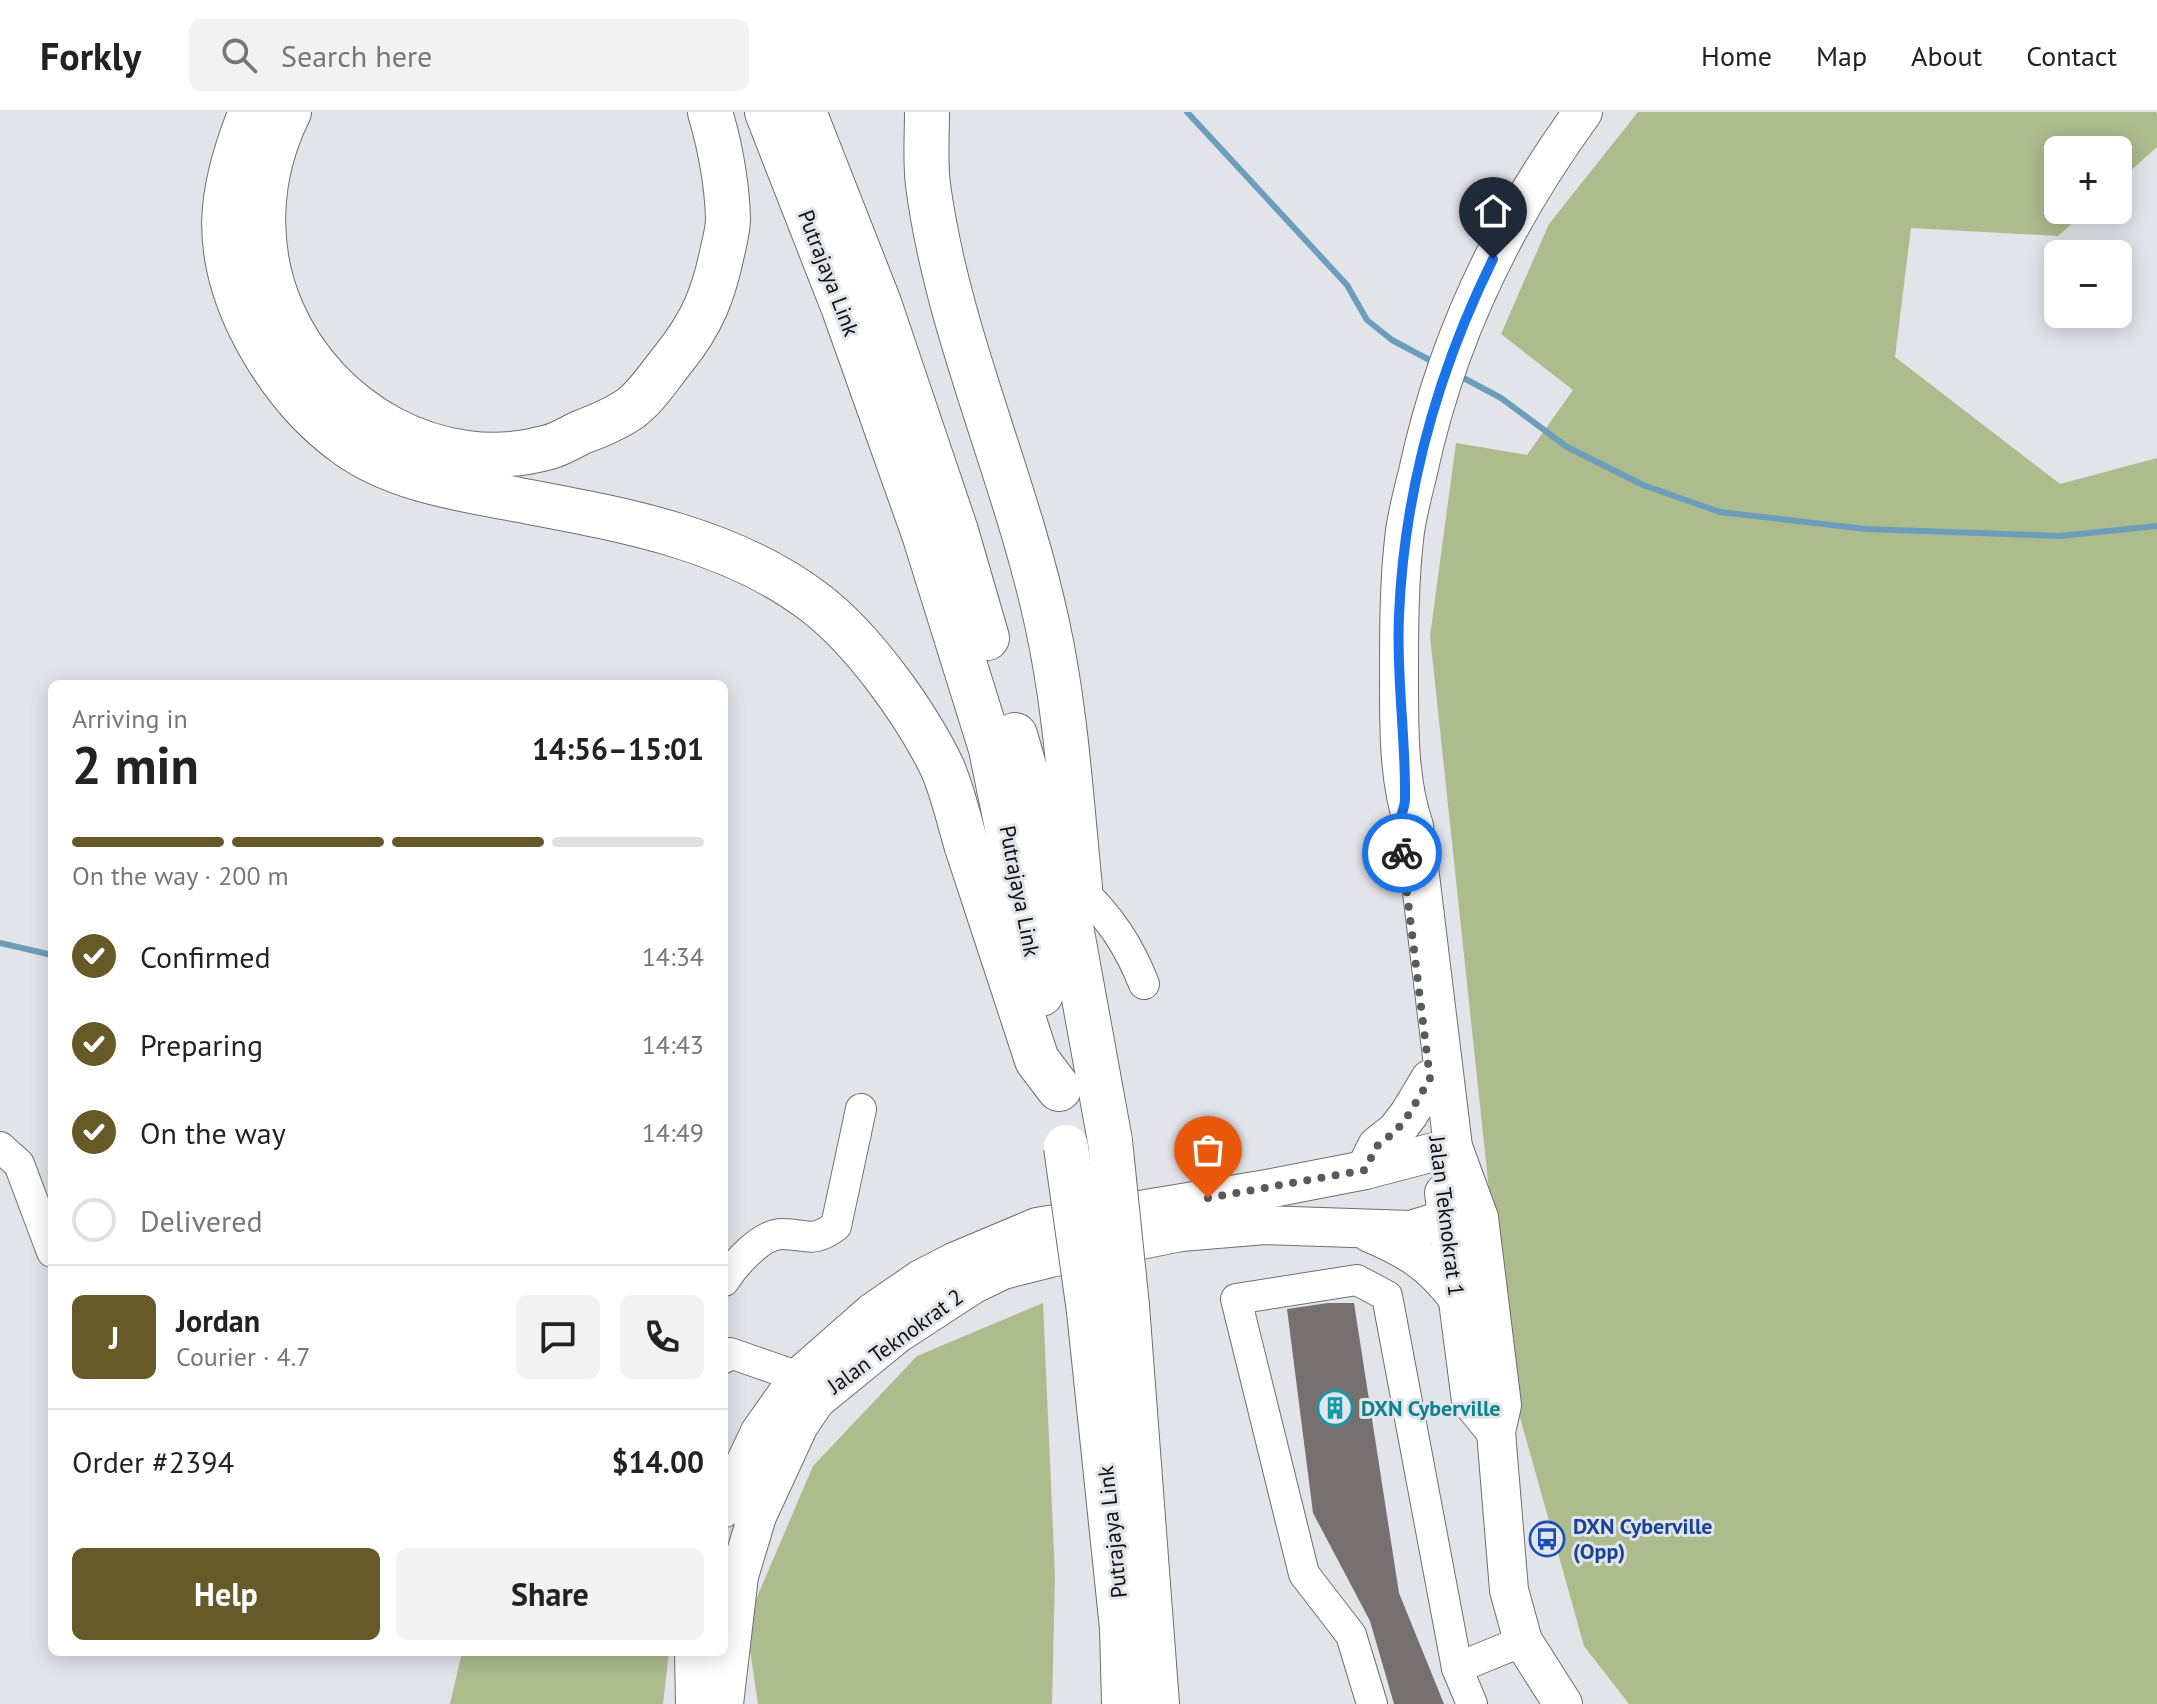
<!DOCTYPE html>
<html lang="en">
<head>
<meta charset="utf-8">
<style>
  body { margin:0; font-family:"PT Sans",sans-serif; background:#f2f2f2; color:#222; height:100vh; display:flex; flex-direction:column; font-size:30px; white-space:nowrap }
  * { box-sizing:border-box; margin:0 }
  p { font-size:26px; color:#767676 }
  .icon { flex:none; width:44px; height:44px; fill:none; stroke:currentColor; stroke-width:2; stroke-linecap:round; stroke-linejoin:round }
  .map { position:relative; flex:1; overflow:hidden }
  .side { position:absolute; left:48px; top:568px; width:680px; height:976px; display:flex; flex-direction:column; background:#fff; border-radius:12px; box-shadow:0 4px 20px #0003 }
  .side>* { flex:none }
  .buttons { position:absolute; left:2044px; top:24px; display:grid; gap:16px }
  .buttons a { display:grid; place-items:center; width:88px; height:88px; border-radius:12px; background:#fff; box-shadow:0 4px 20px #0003; font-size:40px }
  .pin { position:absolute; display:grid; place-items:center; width:68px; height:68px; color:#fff; margin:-82px -34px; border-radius:50% 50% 50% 0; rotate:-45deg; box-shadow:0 0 8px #0007 }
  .pin .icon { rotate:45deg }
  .courier { position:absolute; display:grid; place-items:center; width:80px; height:80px; margin:-40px; border:6px solid #1a73e8; border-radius:50%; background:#fff; color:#222; box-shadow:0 2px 10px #0007 }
  .overview em { font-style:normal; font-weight:800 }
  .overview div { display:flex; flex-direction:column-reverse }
  .overview { display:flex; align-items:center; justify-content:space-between; height:136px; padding:0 24px }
  h1 { font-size:52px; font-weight:800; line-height:60px }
  .bar { display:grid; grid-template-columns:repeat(4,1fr); gap:12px 8px; align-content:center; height:96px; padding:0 24px }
  .bar i { height:10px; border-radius:6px; background:#e0e0e0 }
  .bar .active { background:#665b28 }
  .bar p { grid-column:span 4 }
  .line { display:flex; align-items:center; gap:20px; padding:0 24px; border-top:2px solid #e0e0e0 }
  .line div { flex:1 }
  .round { display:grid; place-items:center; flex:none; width:84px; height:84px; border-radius:12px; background:#f2f2f2 }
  ol { padding:0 24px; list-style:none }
  li { display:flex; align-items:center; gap:24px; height:88px }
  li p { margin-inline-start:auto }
  li .icon { padding:8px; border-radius:50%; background:#665b28; color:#fff; stroke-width:4 }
  li:last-child { color:#767676 }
  li i { width:44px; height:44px; border:4px solid #e0e0e0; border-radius:50% }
  .cta { display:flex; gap:16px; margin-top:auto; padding:16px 24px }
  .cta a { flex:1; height:92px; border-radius:12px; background:#665b28; color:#fff; font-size:32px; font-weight:800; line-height:92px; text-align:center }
  .cta a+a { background:#f2f2f2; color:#222 }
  header { display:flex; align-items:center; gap:48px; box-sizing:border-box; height:112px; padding:0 40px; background:#fff; border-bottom:2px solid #e0e0e0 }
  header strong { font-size:38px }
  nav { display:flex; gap:44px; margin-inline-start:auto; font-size:28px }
  .search { width:560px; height:72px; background:#f2f2f2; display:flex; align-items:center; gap:20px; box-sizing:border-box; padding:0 28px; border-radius:12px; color:#767676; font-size:30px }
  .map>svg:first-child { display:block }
  .green { fill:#aebb8d }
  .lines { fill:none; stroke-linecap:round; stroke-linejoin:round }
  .stream { stroke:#6c9ebc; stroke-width:6 }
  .building { fill:#767170 }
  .minor-casing { stroke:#6d6f73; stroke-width:32 }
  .major-casing { stroke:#6d6f73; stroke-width:40 }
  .highway-casing { stroke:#6d6f73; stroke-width:46 }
  .minor { stroke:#fff; stroke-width:30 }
  .major { stroke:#fff; stroke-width:38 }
  .highway { stroke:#fff; stroke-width:44 }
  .highway-bridge-casing { stroke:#6d6f73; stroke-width:46; stroke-linecap:butt }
  .highway-bridge { stroke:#fff; stroke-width:44 }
  .done { stroke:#595a5d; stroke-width:8; stroke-dasharray:0 14.4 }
  .route { stroke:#1a73e8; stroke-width:10 }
  .labels { text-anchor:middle; stroke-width:6; stroke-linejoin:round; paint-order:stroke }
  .street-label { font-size:22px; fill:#0f1011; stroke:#e2e4e9 }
  .culture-label { font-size:22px; font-weight:bold; fill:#0d838f; stroke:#e2e4e9; text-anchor:start }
  .transit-label { font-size:22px; font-weight:bold; fill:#164399; stroke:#e2e4e9; text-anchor:start }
</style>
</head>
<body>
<header>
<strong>Forkly</strong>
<div class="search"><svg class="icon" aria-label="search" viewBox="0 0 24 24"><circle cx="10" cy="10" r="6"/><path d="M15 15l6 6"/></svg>Search here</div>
<nav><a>Home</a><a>Map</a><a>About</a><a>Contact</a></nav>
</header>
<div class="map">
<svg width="2157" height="1592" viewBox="0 0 2157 1592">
  <rect width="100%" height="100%" fill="#e2e4e9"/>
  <g class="green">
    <polygon points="1638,0 2156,0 2157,3 2157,35 2118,70 2118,38 2058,38 2058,98 2087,98 2058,124 1911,116 1895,245 2060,372 2157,346 2157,1592 1629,1592 1584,1534 1509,1266 1430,524 1456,331 1527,343 1573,278 1501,222 1549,112"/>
    <polygon points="1043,1191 1055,1464 1052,1592 758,1592 746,1511 813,1354 917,1244"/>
    <polygon points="462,1540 669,1540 663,1592 450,1592"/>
  </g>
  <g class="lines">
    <g class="stream">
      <polyline points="1187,0 1347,173 1367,208 1392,228 1437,252"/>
      <polyline points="1458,263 1501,286 1567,335 1643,373 1720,400 1866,417 2060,424 2157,414"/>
      <polyline points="0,831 52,843"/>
    </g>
  </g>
  <polygon class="building" points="1328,1191 1354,1191 1399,1481 1444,1592 1394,1592 1370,1509 1313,1401 1287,1197"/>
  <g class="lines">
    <g class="minor-casing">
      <g id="minor">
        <path d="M 1080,777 C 1110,805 1129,834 1144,872"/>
        <polyline points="0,1035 19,1052 52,1140"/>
        <path d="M 724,1169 C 735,1152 761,1122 782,1122 C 809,1122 811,1132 836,1114 L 861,997"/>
        <polyline points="724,1246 730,1241 799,1265"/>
        <polyline points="1457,1556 1523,1529"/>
        <polyline points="1372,1592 1351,1523 1304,1462 1236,1187 1357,1168 1387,1184 1457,1556 1472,1592"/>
      </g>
    </g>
    <g class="major-casing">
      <g id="major">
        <polyline points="1365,1058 1377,1034 1396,1019 1409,1002 1430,967"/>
        <polyline points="1444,1081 1471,1289 1496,1320"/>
        <path d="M 1370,1121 C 1408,1137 1431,1151 1456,1184"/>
        <polyline points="724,1396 760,1320 799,1265 873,1200 921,1167 954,1150 1037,1115 1267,1077 1365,1058 1453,1035"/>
        <polyline points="694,1540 695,1592"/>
        <polyline points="724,1592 739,1464 757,1404 799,1313 816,1288 897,1222 972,1173 1003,1158 1050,1146 1181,1120 1265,1113 1411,1118 1447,1107 1479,1106"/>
        <path d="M 1563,1592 L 1523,1529 L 1509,1478 L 1496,1320 L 1502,1293 L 1479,1106 L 1453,1035 L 1414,714 C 1398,668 1399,613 1399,564 C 1399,516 1399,467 1405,419 C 1408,399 1413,380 1418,360 C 1446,229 1504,108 1583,0"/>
      </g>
    </g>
    <g class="highway-casing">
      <g id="highway">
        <path d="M 251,0 C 219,79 212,136 250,215 C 273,261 305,303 347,333 C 396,368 461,377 519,388 C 620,407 730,426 814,490 C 862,526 916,601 942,655 C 953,680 959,709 967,735 C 990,806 1014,877 1037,948 L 1059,977"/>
        <path d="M 289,0 C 258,62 254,135 282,199 C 326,300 439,366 549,335 C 560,332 571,325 582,320 C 598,314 617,306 631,296 C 647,284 661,262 674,246 C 703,210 714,181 723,137 C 725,128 728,117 728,107 C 727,71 720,34 710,0"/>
        <polyline points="767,0 844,197 924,422 991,637 1041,882"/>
        <polyline points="804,0 879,191 956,419 987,526"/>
        <path d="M 927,0 C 927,24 925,49 928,73 C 948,223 1015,363 1047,511 C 1066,597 1071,687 1080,775"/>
        <polyline points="1015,623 1072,820 1110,1029"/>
        <polyline points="1127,1194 1157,1592"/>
        <polyline points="1089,1199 1122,1516 1124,1592"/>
      </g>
    </g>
    <use href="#minor" class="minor"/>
    <use href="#major" class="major"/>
    <use href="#highway" class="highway"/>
    <g class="highway-bridge-casing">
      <g id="highway-bridge">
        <polyline points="1110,1029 1127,1194"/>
        <polyline points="1066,1035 1089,1199"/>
      </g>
    </g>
    <use href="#highway-bridge" class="highway-bridge"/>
  </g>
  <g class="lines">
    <polyline class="done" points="1208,1086 1365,1058 1377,1034 1396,1019 1409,1002 1430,967 1402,741"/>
    <path class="route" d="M 1402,741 C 1401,731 1397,720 1399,711 C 1401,703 1405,695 1405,687 C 1406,626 1396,565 1399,504 C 1404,379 1438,259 1493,147"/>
  </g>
  <defs>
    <g id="building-ring" transform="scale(1.8)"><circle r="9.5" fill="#e2e4e9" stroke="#0f9aa8" stroke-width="1.5"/><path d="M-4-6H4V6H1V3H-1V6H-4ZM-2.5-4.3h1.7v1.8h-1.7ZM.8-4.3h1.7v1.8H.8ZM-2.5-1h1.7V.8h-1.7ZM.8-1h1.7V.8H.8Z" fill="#0f9aa8"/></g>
    <g id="bus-ring" transform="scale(1.8)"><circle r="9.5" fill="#e2e4e9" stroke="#1a4fb4" stroke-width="1.5"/><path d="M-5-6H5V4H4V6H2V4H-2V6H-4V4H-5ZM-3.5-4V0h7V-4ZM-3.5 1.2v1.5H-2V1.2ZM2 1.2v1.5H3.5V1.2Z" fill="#1a4fb4"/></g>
  </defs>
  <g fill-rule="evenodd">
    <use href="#building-ring" x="1335" y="1296"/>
    <use href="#bus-ring" x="1547" y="1427"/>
  </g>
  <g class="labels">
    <g class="street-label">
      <text transform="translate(829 161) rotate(69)" y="8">Putrajaya Link</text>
      <text transform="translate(1020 779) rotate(79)" y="8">Putrajaya Link</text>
      <text transform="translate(1447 1104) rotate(83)" y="8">Jalan Teknokrat 1</text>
      <text transform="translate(895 1229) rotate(-36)" y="8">Jalan Teknokrat 2</text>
      <text transform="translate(1112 1420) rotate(-96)" y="8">Putrajaya Link</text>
    </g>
    <g class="culture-label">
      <text x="1361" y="1304">DXN Cyberville</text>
    </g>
    <g class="transit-label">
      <text x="1573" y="1422">DXN Cyberville<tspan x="1573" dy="25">(Opp)</tspan></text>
    </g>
  </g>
</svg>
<div class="buttons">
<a>+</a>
<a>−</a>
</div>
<div class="pin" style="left:1208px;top:1086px;background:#ea580c"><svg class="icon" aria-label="bag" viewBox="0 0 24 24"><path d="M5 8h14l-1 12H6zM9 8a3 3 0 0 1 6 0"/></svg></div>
<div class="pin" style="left:1493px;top:147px;background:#1f2937"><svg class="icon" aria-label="home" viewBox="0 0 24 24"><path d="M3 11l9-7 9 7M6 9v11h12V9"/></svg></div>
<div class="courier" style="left:1402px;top:741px"><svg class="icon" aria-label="bike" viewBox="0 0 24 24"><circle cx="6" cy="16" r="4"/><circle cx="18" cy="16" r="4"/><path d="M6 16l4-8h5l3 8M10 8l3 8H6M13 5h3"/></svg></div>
<section class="side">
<div class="overview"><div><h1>2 min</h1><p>Arriving in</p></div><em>14:56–15:01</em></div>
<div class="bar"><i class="active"></i><i class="active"></i><i class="active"></i><i></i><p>On the way · 200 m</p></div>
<ol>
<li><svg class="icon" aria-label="check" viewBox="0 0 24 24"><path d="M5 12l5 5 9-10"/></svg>Confirmed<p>14:34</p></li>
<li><svg class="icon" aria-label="check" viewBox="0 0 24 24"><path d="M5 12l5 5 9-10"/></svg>Preparing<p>14:43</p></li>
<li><svg class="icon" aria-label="check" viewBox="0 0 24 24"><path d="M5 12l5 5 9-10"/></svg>On the way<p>14:49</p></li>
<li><i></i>Delivered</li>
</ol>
<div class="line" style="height:144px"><b class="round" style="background:#665b28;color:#fff">J</b><div><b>Jordan</b><p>Courier · 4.7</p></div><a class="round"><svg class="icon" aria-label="chat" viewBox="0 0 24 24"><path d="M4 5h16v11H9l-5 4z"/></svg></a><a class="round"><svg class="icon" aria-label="phone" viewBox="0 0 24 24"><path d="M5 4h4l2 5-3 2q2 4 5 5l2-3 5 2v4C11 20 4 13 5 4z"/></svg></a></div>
<div class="line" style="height:104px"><div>Order #2394</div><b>$14.00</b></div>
<div class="cta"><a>Help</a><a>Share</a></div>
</section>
</div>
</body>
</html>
